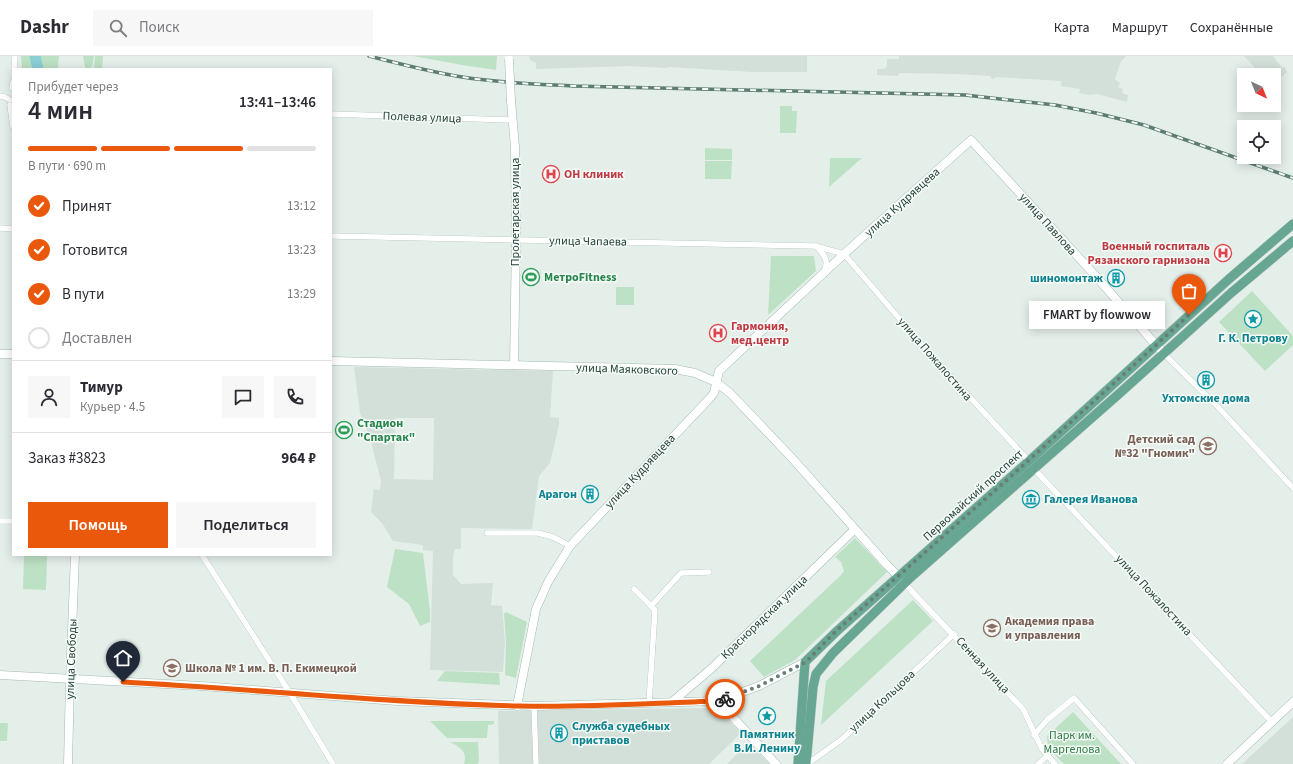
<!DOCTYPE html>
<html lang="ru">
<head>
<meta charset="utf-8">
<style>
  body { margin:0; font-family:"Source Sans 3",sans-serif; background:#f7f7f7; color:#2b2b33; height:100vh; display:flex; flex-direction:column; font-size:15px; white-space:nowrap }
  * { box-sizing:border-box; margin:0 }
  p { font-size:13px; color:#7c7c81 }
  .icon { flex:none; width:22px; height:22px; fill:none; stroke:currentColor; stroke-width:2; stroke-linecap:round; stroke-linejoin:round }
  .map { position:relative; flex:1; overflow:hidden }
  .sheet { position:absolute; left:12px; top:12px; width:320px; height:488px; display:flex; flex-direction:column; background:#fff; border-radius:0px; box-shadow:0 2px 10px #0003 }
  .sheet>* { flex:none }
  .needle { width:26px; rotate:137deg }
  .tools { position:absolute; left:1237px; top:12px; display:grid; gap:8px }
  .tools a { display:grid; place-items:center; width:44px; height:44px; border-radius:0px; background:#fff; box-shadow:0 2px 10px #0003; font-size:20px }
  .pin { position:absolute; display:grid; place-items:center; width:34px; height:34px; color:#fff; margin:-41px -17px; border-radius:50% 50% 50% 0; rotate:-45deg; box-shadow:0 0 4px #0007 }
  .pin .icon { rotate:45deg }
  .courier { position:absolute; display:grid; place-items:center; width:40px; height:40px; margin:-20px; border:3px solid #ea580c; border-radius:50%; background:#fff; color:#222; box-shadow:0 1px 5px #0007 }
  .bubble { position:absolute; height:28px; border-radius:0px; background:#fff; box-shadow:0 2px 10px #0003; font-size:13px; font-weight:600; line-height:28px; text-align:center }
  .headline em { font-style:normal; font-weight:600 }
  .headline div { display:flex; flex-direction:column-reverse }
  .headline { display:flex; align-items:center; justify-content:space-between; height:68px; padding:0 16px }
  h1 { font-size:26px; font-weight:600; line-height:30px }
  .bar { display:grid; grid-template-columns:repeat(4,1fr); gap:6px 4px; align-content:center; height:48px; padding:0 16px }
  .bar i { height:5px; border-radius:3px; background:#e1e1e2 }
  .bar .current { background:#ea580c }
  .bar p { grid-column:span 4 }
  .line { display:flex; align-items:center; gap:10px; padding:0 16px; border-top:1px solid #e1e1e2 }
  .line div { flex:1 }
  .round { display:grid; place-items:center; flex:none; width:42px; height:42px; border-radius:0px; background:#f7f7f7 }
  ol { padding:0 16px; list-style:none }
  li { display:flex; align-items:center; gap:12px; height:44px }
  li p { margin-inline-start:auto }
  li .icon { padding:4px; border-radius:50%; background:#ea580c; color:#fff; stroke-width:4 }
  li:last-child { color:#7c7c81 }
  li i { width:22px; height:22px; border:2px solid #e1e1e2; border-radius:50% }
  .cta { display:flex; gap:8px; margin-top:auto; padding:8px 16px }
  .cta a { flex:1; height:46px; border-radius:0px; background:#ea580c; color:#fff; font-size:16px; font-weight:600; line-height:46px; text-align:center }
  .cta a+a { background:#f7f7f7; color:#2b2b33 }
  header { display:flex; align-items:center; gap:24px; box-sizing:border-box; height:56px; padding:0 20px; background:#fff; border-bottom:1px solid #e1e1e2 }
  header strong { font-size:19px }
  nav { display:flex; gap:22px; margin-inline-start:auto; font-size:14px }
  .search { width:280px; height:36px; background:#f7f7f7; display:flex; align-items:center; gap:10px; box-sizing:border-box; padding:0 14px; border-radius:0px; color:#7c7c81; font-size:15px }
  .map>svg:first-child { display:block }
  .built { fill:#d3dfd9; fill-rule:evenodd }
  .green { fill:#bde1c5 }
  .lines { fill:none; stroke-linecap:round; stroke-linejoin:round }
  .river { stroke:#8bced6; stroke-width:11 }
  .street-casing { stroke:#a7b8b1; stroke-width:6 }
  .secondary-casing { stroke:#a2bbb1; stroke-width:9 }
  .primary-casing { stroke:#c1cac7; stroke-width:10 }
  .street { stroke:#fff; stroke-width:5.5 }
  .secondary { stroke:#fff; stroke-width:8 }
  .primary { stroke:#67a693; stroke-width:9 }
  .rail-casing { stroke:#5d7d73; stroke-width:3.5 }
  .rail { stroke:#f6fbf8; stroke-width:2; stroke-dasharray:6; stroke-linecap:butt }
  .secondary-bridge-casing { stroke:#a2bbb1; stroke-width:9; stroke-linecap:butt }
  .secondary-bridge { stroke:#fff; stroke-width:8 }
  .done { stroke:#677f76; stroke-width:4; stroke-dasharray:0 7.2 }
  .route { stroke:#ea580c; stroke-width:5 }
  .labels { text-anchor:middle; stroke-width:3; stroke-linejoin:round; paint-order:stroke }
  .street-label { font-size:12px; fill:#234238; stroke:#f6fbf8 }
  .health-label { font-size:12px; font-weight:bold; fill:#be3a42; stroke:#f6fbf8; text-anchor:start }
  .leisure-label { font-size:12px; font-weight:bold; fill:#27864d; stroke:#f6fbf8; text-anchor:start }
  .culture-label { font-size:12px; font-weight:bold; fill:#0d838f; stroke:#f6fbf8 }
  .education-label { font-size:12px; font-weight:bold; fill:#785e54; stroke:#f6fbf8; text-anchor:start }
  .park-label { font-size:12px; fill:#2a7b45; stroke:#f6fbf8 }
</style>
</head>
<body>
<header>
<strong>Dashr</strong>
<div class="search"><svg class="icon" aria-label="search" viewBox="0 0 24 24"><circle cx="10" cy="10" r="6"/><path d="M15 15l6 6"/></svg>Поиск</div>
<nav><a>Карта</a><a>Маршрут</a><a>Сохранённые</a></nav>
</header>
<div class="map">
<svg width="1293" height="708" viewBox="0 0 1293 708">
  <rect width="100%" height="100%" fill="#e5efea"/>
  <g class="built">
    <polygon points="529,0 807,0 807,16 752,16 669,11 666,12 629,10 536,13 536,7 530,4"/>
    <polygon points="899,0 1126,0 1121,5 1115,23 1120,27 1118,31 1123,33 1122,37 1128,39 1127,46 1097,38 1089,39 1079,37 1080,33 1061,30 1062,25 995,21 995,23 991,22 991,20 959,18 899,17 898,20 877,19 877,13 884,13 887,10 887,3 899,3"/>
    <polygon points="1244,0 1273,0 1282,12 1284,11 1287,16 1277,25 1278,27 1274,30 1274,19 1254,19 1258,15"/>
    <path d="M 354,311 L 553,315 L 550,361 L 559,362 L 559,369 L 550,407 L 539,420 L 532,473 L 461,472 L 461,493 L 455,493 L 453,500 L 453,519 L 461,528 L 493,527 L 491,549 L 502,550 L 505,586 L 503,616 L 430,614 L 433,495 L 423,494 L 423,489 L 393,485 L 382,467 L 371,456 L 374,433 L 380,434 L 381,425 L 370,382 L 360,357 ZM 395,362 L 434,362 L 433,424 L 394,423 Z"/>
    <polygon points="716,652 741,677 709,708 499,708 498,655"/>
    <polygon points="1293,661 1293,708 1242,708"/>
    <polygon points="749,686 769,708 727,708"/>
  </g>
  <g class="green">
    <polygon points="21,0 59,0 58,9 59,13 22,13"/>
    <polygon points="83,0 94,0 92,11 88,13 85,11"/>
    <polygon points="95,0 103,0 102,13 94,13"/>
    <polygon points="413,0 497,0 496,14 462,9"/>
    <polygon points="780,50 792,50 792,55 797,55 796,77 780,77"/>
    <polygon points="705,92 732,93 732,104 705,104"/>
    <polygon points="830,102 862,102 829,131"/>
    <polygon points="705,105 732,105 731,123 705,123"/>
    <polygon points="771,200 814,200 816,215 768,259"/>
    <rect x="616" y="231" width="18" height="18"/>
    <polygon points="1252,235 1293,280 1293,289 1265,315 1219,266"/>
    <polygon points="855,482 887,516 795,604 764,621 750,605 841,519 844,515 841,506 835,501"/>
    <polygon points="395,493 423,497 430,555 430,566 420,570 409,548 387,531"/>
    <polygon points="24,499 47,499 46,534 23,533"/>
    <polygon points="913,544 933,565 821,669 826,625"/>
    <polygon points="506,556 527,566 516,622 505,619 506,585 504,558"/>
    <polygon points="445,615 499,617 500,629 437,625"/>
    <polygon points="1073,656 1121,708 1064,708 1048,692 1047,680"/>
    <polygon points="430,665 494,665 494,668 488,669 487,682 447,682"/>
    <polygon points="0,667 8,667 7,685 0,685"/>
    <path d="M 450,686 L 478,686 L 479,704 L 478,708 L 464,708 C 468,696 460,691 450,686 Z"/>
  </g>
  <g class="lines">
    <polyline class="river" points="35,0 38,13"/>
    <g class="street-casing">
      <g id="street">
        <polyline points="14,13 15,0"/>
        <polyline points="12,32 13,26"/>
        <polyline points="0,40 5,41 10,44"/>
        <polyline points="10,49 13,71"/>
        <polyline points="331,58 513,64"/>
        <polyline points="0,172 13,173"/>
        <polyline points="331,180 815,190 844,198 928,296 1029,405"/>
        <path d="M 816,190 C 823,198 830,204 824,215"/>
        <polyline points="1163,297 1216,349 1293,432"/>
        <polyline points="1034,413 1272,666"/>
        <polyline points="0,465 13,465"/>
        <polyline points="487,477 538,477 553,481 570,490"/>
        <polyline points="202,499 290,637 333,708"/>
        <polyline points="905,528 1023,653 1042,693 1055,708"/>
        <polyline points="634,533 655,554 649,647"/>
        <polyline points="651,550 681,517 709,516"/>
        <polyline points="534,650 536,708"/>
        <polyline points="1034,679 1047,664 1074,642 1133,708"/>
        <polyline points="807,708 841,684 954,578"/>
        <polyline points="1038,708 1047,700"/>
      </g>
    </g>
    <g class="secondary-casing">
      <g id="secondary">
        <polyline points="511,45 515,91 516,184 514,309"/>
        <polyline points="0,298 13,298"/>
        <polyline points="331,305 675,313 695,317 716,326 730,337 792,402 887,509 902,524"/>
        <polyline points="0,619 202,630 397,645 534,650 718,645 759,630 805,606"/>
        <polyline points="718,645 776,708"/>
        <polyline points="672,646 712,612 855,473"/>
        <polyline points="517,650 536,553 548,526 570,490 709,343 714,337 719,315 844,198 971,84 1093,217 1163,297"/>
        <polyline points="68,708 70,624 75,499"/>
        <polyline points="1227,708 1293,646"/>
      </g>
    </g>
    <g class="primary-casing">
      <g id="primary">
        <polyline points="798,708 805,606 837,575 1029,405 1229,223 1293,168"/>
        <polyline points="806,708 813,631 816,618 833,597 911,521 1121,336 1231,237 1293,185"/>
      </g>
    </g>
    <use href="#street" class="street"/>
    <use href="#secondary" class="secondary"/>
    <use href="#primary" class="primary"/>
    <g class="rail-casing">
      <path id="rail" d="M 369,0 C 400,8 431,16 462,21 C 499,27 536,28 573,30 L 965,39 L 1055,49 L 1096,57 L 1144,69 L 1293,122"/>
    </g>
    <use href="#rail" class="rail"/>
    <g class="secondary-bridge-casing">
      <polyline id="secondary-bridge" points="509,3 511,45"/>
    </g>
    <use href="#secondary-bridge" class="secondary-bridge"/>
  </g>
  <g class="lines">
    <polyline class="done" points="725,643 759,630 806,606 836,575 1018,414 1189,259"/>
    <path class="route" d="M 123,626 C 255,633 386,647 519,650 C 585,652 652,647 718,645 L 725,643"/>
  </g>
  <defs>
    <g id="hospital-ring" transform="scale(0.9)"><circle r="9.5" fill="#f6fbf8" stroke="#e0444e" stroke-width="1.5"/><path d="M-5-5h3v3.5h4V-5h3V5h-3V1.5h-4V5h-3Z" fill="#e0444e"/></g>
    <g id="stadium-ring" transform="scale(0.9)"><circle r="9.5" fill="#f6fbf8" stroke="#2e9e5b" stroke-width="1.5"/><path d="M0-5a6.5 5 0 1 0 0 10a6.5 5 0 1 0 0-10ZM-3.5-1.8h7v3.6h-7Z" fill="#2e9e5b"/></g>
    <g id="building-ring" transform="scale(0.9)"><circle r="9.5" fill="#f6fbf8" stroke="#0f9aa8" stroke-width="1.5"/><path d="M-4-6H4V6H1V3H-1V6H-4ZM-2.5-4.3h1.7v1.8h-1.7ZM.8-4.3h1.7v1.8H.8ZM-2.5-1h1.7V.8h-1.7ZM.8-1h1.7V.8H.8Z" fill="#0f9aa8"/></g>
    <g id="sight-ring" transform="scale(0.9)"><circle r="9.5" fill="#f6fbf8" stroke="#0f9aa8" stroke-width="1.5"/><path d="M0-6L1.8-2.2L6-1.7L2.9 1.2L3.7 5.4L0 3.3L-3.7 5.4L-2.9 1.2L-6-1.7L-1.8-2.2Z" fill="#0f9aa8"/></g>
    <g id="school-ring" transform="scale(0.9)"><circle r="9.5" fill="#f6fbf8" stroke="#8d6e63" stroke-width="1.5"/><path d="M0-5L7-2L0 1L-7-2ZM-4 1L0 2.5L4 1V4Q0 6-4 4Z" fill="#8d6e63"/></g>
    <g id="museum-ring" transform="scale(0.9)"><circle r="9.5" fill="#f6fbf8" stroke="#0f9aa8" stroke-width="1.5"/><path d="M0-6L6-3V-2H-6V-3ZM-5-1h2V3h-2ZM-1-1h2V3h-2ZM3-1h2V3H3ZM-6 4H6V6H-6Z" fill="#0f9aa8"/></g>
    <g id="university-ring" transform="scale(0.9)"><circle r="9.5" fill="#f6fbf8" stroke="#8d6e63" stroke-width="1.5"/><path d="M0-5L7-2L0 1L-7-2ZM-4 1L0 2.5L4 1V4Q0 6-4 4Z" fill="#8d6e63"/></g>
  </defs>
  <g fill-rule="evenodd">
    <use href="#hospital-ring" x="551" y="118"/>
    <use href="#hospital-ring" x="1223" y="197"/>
    <use href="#stadium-ring" x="531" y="221"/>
    <use href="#building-ring" x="1116" y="222"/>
    <use href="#sight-ring" x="1253" y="263"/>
    <use href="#hospital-ring" x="718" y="277"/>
    <use href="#building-ring" x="1206" y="324"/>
    <use href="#stadium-ring" x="344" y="374"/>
    <use href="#school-ring" x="1208" y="390"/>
    <use href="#building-ring" x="590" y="438"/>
    <use href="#museum-ring" x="1031" y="443"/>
    <use href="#university-ring" x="992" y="572"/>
    <use href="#school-ring" x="172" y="612"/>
    <use href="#sight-ring" x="767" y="660"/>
    <use href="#building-ring" x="559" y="677"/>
  </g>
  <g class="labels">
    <g class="street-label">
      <text transform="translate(422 61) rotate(2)" y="4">Полевая улица</text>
      <text transform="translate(902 146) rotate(-42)" y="4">улица Кудрявцева</text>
      <text transform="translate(515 156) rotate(-90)" y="4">Пролетарская улица</text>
      <text transform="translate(1048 168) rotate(48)" y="4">улица Павлова</text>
      <text transform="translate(588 185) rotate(1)" y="4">улица Чапаева</text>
      <text transform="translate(935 303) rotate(49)" y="4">улица Пожалостина</text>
      <text transform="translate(627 313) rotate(2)" y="4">улица Маяковского</text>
      <text transform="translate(640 415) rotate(-47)" y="4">улица Кудрявцева</text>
      <text transform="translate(973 439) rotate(-42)" y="4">Первомайский проспект</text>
      <text transform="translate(1154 539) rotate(47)" y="4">улица Пожалостина</text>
      <text transform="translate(764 561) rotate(-44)" y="4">Краснорядская улица</text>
      <text transform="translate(71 603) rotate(-88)" y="4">улица Свободы</text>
      <text transform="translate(983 609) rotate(47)" y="4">Сенная улица</text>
      <text transform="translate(882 645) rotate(-43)" y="4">улица Кольцова</text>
    </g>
    <g class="health-label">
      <text x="564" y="122">ОН клиник</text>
      <text x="1210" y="194" text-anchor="end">Военный госпиталь<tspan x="1210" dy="14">Рязанского гарнизона</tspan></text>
      <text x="731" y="274">Гармония,<tspan x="731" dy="14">мед.центр</tspan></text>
    </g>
    <g class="leisure-label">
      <text x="544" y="225">МетроFitness</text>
      <text x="357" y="371">Стадион<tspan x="357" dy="14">"Спартак"</tspan></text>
    </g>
    <g class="culture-label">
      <text x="1103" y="226" text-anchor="end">шиномонтаж</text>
      <text x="1253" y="286">Г. К. Петрову</text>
      <text x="1206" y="346">Ухтомские дома</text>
      <text x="577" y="442" text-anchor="end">Арагон</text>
      <text x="1044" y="447" text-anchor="start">Галерея Иванова</text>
      <text x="572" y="674" text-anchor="start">Служба судебных<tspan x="572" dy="14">приставов</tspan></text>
      <text x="767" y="682">Памятник<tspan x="767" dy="14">В.И. Ленину</tspan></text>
    </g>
    <g class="education-label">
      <text x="1195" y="387" text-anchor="end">Детский сад<tspan x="1195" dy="14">№32 "Гномик"</tspan></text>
      <text x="1005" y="569">Академия права<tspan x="1005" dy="14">и управления</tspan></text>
      <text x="185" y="616">Школа № 1 им. В. П. Екимецкой</text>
    </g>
    <g class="park-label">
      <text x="1072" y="683">Парк им.<tspan x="1072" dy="14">Маргелова</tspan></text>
    </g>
  </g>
</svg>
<div class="tools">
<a><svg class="needle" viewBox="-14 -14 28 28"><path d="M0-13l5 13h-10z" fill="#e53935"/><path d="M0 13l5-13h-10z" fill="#7c7c81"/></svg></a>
<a><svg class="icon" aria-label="locate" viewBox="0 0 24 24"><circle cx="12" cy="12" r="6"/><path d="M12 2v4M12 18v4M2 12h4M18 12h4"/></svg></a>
</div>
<div class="pin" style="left:1189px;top:259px;background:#ea580c"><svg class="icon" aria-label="bag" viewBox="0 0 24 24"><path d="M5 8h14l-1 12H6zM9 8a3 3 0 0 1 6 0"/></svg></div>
<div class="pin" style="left:123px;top:626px;background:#1f2937"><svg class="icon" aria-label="home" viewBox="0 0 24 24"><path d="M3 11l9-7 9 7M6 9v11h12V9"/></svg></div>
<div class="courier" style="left:725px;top:643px"><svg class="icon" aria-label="bike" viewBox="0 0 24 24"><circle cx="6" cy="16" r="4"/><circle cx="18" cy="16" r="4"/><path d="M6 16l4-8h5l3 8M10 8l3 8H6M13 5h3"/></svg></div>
<div class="bubble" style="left:1029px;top:245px;width:136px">FMART by flowwow</div>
<section class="sheet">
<div class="headline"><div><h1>4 мин</h1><p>Прибудет через</p></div><em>13:41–13:46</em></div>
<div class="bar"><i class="current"></i><i class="current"></i><i class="current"></i><i></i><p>В пути · 690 m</p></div>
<ol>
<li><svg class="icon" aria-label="check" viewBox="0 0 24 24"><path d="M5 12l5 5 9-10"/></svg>Принят<p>13:12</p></li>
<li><svg class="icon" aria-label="check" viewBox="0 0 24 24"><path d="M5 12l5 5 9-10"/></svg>Готовится<p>13:23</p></li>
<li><svg class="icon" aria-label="check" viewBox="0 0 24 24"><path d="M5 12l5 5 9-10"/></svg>В пути<p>13:29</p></li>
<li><i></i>Доставлен</li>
</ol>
<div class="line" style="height:72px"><a class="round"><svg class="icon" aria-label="person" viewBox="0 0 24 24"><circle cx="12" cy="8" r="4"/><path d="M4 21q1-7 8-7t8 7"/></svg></a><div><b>Тимур</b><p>Курьер · 4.5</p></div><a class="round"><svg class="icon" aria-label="chat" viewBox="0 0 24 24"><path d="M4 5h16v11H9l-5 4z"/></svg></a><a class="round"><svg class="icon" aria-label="phone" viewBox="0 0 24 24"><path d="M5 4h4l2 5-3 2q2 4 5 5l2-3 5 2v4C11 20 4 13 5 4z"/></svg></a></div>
<div class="line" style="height:52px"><div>Заказ #3823</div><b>964 ₽</b></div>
<div class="cta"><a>Помощь</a><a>Поделиться</a></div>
</section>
</div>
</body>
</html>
